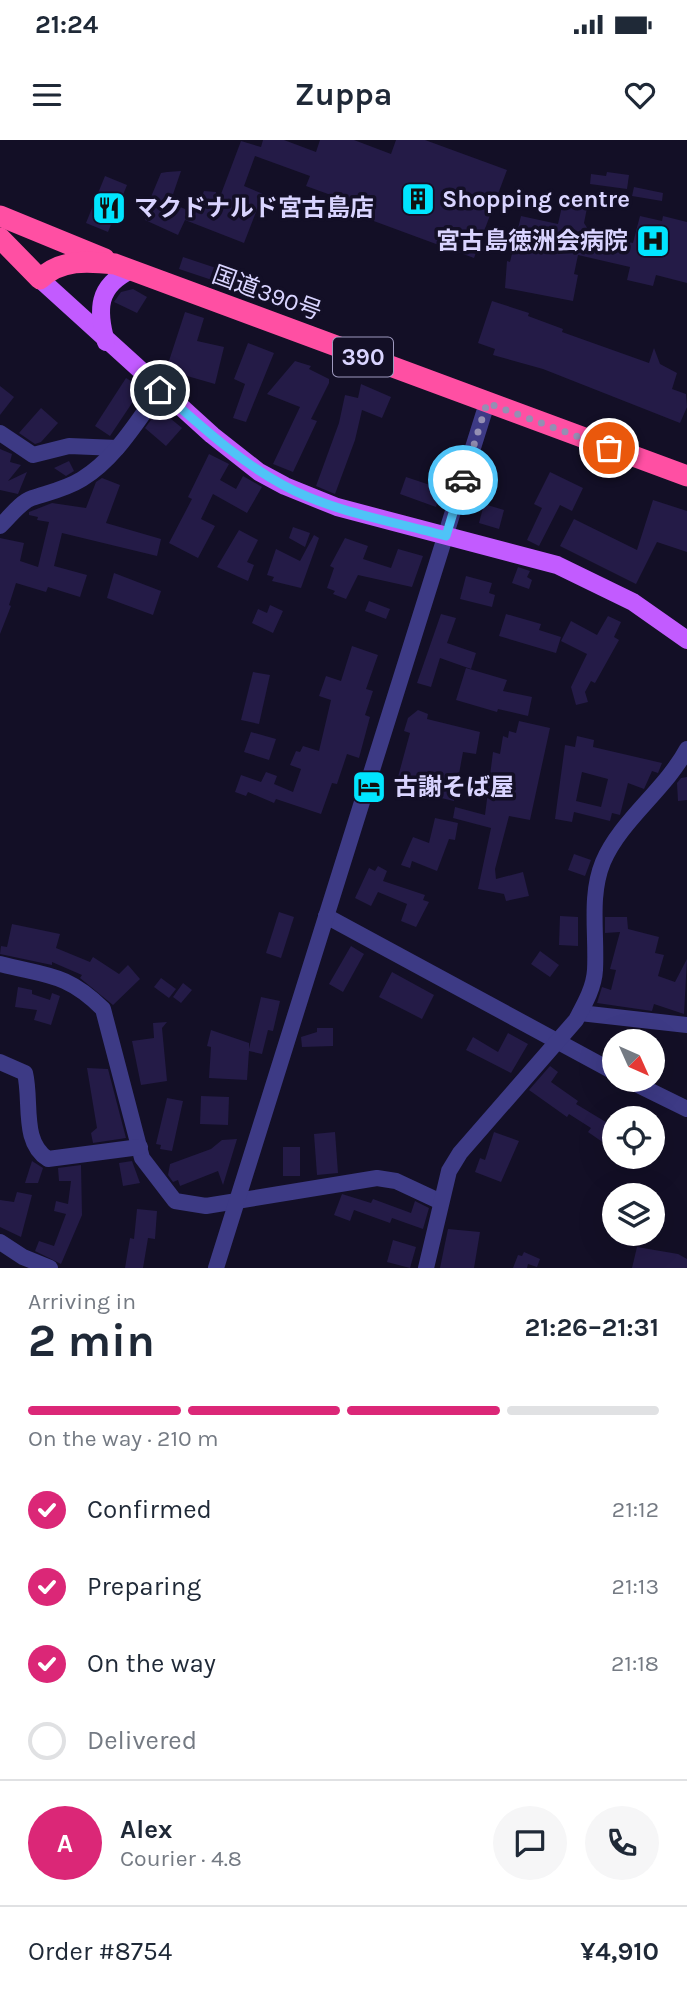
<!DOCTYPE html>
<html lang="en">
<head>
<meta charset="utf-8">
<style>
  body { margin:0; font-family:Karla,"Noto Sans JP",sans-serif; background:#f6f6f7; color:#1f2937; height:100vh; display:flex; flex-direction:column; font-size:26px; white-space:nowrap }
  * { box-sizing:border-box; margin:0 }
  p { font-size:23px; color:#747a83 }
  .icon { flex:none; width:38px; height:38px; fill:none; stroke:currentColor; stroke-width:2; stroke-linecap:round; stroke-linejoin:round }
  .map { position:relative; height:1128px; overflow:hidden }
  .panel { display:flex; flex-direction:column; background:#fff; flex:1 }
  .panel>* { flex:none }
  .needle { width:46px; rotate:135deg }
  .tools { position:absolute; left:602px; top:889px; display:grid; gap:14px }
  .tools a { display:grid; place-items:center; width:63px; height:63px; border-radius:50%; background:#fff; box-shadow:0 7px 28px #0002; font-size:35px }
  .pin { position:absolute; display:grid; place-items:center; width:60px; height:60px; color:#fff; margin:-30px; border:4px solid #fff; border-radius:50%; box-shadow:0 2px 7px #0007 }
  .courier { position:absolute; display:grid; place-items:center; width:70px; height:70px; margin:-35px; border:5px solid #4fc3f7; border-radius:50%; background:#fff; color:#222; box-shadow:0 2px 9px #0007 }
  .head em { font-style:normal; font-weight:700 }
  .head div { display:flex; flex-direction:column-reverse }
  .head { display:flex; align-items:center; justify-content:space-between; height:119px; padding:0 28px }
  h1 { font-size:46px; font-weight:700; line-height:52px }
  .bar { display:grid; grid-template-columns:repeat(4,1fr); gap:10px 7px; align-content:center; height:84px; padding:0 28px }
  .bar i { height:9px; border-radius:5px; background:#e0e1e3 }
  .bar .active { background:#db2777 }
  .bar p { grid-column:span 4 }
  .line { display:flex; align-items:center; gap:18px; padding:0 28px; border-top:2px solid #e0e1e3 }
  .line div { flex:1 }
  .round { display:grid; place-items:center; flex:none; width:74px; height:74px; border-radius:37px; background:#f6f6f7 }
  ol { padding:0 28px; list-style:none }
  li { display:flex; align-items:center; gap:21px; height:77px }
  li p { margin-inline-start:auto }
  li .icon { padding:7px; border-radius:50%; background:#db2777; color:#fff; stroke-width:4 }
  li:last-child { color:#747a83 }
  li i { width:38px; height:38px; border:4px solid #e0e1e3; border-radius:50% }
  .status { display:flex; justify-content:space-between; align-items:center; height:49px; padding:0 35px; background:#fff; direction:ltr }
  .status svg { height:19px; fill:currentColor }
  header { display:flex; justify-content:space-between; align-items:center; height:91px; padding:0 28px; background:#fff; font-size:32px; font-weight:700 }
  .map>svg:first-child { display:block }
  .building { fill:#241b47; fill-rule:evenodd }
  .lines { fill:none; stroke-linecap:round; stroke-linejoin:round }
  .minor { stroke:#3d3a85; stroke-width:16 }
  .major { stroke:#c25bff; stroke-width:18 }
  .highway { stroke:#ff4fa3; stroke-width:21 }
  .done { stroke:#948fb3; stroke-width:7; stroke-dasharray:0 12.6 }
  .route { stroke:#4fc3f7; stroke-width:9 }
  .labels { text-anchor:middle; stroke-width:7; stroke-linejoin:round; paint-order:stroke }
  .shield { fill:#130f26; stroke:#9e99be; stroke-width:2 }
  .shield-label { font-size:23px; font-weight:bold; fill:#d9d4ff }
  .poi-label { font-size:24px; font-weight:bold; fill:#d9d4ff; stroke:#130f26; text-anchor:start }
  .street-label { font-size:24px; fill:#d9d4ff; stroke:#130f26 }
</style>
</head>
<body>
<div class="status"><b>21:24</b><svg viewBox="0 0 49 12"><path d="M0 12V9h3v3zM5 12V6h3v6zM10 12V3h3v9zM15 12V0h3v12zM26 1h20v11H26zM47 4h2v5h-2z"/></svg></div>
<header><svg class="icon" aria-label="menu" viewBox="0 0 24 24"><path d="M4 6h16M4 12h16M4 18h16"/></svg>Zuppa<svg class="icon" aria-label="heart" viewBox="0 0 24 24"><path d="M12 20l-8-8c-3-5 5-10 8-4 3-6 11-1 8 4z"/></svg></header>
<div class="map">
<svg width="687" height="1128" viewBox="0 0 687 1128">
  <rect width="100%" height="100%" fill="#130f26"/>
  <g class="building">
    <polygon points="263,0 284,0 316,12 320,0 354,0 391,14 396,0 425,0 507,30 474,118 371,80 375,71 306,46 310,36 255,16 244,46 263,54 244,103 185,80 178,95 145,80 150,66 148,64 161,33 167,32 181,31 170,63 195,73 204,51 216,52 215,70 241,1 261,7"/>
    <polygon points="607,32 629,35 627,49 590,44 591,34 606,36"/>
    <polygon points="105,36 127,45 108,92 86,83"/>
    <polygon points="634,47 663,53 662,61 632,56"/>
    <polygon points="565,53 576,56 574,65 587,68 584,83 591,94 633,103 640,76 662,81 663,76 687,82 687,143 656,135 653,146 627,140 630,127 578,115 574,134 578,135 573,161 505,148 507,121 510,122 521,76 558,84"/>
    <polygon points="183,117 216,128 212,140 179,129"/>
    <polygon points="133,149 147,157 137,173 114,162 121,152"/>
    <polygon points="492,161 529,173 528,176 563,189 562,192 649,223 654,208 660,224 677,233 672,249 686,254 687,267 680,283 543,229 493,215 495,209 478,203"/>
    <polygon points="185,172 204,178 197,201 224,207 215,244 166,230"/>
    <polygon points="248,203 274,213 246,282 233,278 245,244 234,239"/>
    <polygon points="295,221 311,226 309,229 329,239 329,243 311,279 317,281 293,332 273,324 300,267 267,254"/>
    <polygon points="126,238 142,248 110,296 95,286"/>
    <polygon points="361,244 391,257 382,278 362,270 355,300 335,354 316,346 339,283 345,255 358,258"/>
    <polygon points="0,246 14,257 0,275"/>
    <polygon points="41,268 58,283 41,302 35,304 19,293"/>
    <polygon points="159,269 182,288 166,306 145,288"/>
    <polygon points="0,309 12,314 10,322 21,325 8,341 27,332 18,354 0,350"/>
    <polygon points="209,314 229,324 220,340 236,349 243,336 262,347 247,373 213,354 201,379 215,386 198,418 169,403 192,359 188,357"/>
    <polygon points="69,321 74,331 66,336 54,328"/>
    <polygon points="550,332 583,348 572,371 560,365 539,406 527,400 542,368 534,364"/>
    <polygon points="406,337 442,349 436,367 400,354"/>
    <polygon points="102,338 120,345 106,383 161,399 157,416 62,393 54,426 87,435 80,457 48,447 46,452 16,443 9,465 11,466 0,494 0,398 24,403 20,421 38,427 49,382 37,380 38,377 29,375 29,372 52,363 86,368 96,342"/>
    <polygon points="653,360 687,371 687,412 657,402 636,444 560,406 574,379 637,410"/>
    <polygon points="484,364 504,370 499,389 479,383"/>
    <polygon points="293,387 310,393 305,407 289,398"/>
    <polygon points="239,390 258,400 247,422 254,425 248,441 217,427"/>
    <polygon points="314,395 319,398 301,448 272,441 274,437 267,435 276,409 300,421"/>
    <polygon points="345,398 368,406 363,419 391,428 398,409 423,416 412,447 358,435 346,459 333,454 335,451 327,448 334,428 330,426"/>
    <polygon points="518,427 530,431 527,437 532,440 529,449 512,443"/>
    <polygon points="114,433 161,451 153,475 107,458"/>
    <polygon points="466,436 492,443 489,453 495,455 492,467 460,459"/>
    <polygon points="369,461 390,469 386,479 365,471"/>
    <polygon points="270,465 283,471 273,493 252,483 258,469 267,473"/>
    <polygon points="441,474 456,478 447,503 476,513 471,529 440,518 431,547 417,543"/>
    <polygon points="506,474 541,484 539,490 561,497 556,513 499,496"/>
    <polygon points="608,476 621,482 614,497 619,500 595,543 591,541 585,552 588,562 576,565 571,547 587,514 561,501 571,481 597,495"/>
    <polygon points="352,506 378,515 366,549 373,551 365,575 370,577 359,618 347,614 337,644 332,643 321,674 276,659 274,663 248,652 246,656 235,652 241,635 261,642 266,632 277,636 274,644 293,652 301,629 290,625 296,611 300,612 303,606 319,611 331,560 319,556 326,536 341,541"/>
    <polygon points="466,528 507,540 503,551 532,557 528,576 498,569 497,572 456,560"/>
    <polygon points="253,532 270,535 259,584 241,580"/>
    <polygon points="418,570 428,574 427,579 480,592 476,614 463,612 454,661 437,657 442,636 413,640 398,637 410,593 404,591 408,578"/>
    <polygon points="519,581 550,588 530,680 509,676 495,729 496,739 523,732 529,756 506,761 504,754 478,749 491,688 453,678 455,667 485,675 493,612 500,614 503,596 508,598 509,591 516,593"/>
    <polygon points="251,592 276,599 269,620 244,612"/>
    <path d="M 577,596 L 594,600 L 593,607 L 662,623 L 658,633 L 652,631 L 644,649 L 628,643 L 620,675 L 612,673 L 610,681 L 574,672 L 572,682 L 555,679 L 565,605 L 575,607 ZM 582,632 L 608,639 L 601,667 L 576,661 Z"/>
    <polygon points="687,637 687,660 678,661 677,643 681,638"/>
    <polygon points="435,678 458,683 455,700 449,699 437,731 412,721 410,728 401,725 413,697 429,703"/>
    <polygon points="574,714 591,720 585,736 568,730"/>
    <polygon points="378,726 387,731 383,741 425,755 423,760 429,762 416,787 401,781 407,764 378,752 371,766 355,758 369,728 375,731"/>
    <polygon points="279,772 294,777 281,818 266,813"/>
    <polygon points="560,776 578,777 578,806 559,805"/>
    <polygon points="605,777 627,777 628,789 659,797 655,813 664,815 658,836 675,842 687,819 684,874 654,864 652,871 597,863 602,847 611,850 616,830 610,829 620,792 605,793"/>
    <polygon points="12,784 60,794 56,808 90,822 93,817 119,834 128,825 140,839 113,865 80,838 82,835 52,822 52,825 0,814 1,806 7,807"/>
    <polygon points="351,806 364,814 343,852 329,844"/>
    <polygon points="540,811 559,825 550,837 531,824"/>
    <polygon points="392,832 434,855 422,879 379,857"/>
    <polygon points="161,838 176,849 169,858 154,847"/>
    <polygon points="183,843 192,850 181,863 173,857"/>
    <polygon points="18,847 32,850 32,854 50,860 52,853 60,856 51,885 34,880 37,870 15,867"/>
    <polygon points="261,857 280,861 273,891 268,890 262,914 249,911 247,940 209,938 211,907 207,906 211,890 249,903 249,909"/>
    <polygon points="167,882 162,888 167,941 141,945 132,901 154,898 153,883"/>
    <polygon points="317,888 333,888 333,906 302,907 301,897 317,892"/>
    <polygon points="508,893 528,904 511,933 466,910 473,897 498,912"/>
    <polygon points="550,926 558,932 551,942 578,961 576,964 614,987 614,1010 588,992 591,988 569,974 567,977 529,950"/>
    <polygon points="87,928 108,929 126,998 93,1003 91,993 97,988"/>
    <polygon points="201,956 229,957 228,985 200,984"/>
    <polygon points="167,958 183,961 172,1011 160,1009 161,1005 156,1004"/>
    <polygon points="335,992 338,1033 317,1035 314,994"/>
    <polygon points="494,992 519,1001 501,1042 475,1032 480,1018 485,1020"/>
    <polygon points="237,999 223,1045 218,1031 180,1046 178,1040 173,1042 168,1035 170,1024 211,1009 222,1000"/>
    <rect x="283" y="1007" width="17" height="29"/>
    <polygon points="32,1021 43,1028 38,1043 25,1043"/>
    <polygon points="132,1021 140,1043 123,1046 119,1023"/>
    <polygon points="81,1025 82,1075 61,1124 35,1111 39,1101 54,1106 66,1074 54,1071 56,1061 68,1064 71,1041 59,1041 58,1028"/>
    <polygon points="17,1052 32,1055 21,1097 0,1087 0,1060 14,1062"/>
    <polygon points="342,1054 371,1063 373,1059 411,1073 415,1061 429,1068 423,1089 392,1078 390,1083 354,1070 350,1081 334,1075"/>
    <polygon points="137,1069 157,1071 155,1099 148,1098 143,1128 125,1128 130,1098 134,1099"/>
    <polygon points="448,1089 480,1092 474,1128 440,1128"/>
    <polygon points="393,1100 416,1107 410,1128 387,1122"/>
    <polygon points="637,1107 678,1114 687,1119 687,1128 632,1128"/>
    <polygon points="524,1112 540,1119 537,1127 528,1124 527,1128 513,1128 518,1115 522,1116"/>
  </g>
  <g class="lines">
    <g class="minor">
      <polyline points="0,293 33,315 69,306 117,308"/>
      <path d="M 0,386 C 9,378 20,362 32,358 C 50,352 66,349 82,339 C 116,318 137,281 160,250"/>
      <polyline points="326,776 614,932"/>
      <path d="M 0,824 C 47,836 67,833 103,869 L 142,1018 L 175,1061 L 206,1066 L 377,1038 L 396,1041 L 441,1062"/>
      <polyline points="580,873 687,885"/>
      <path d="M 0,922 L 25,933 C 32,962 21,1002 48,1019 L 140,1007"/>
      <polyline points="628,940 687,969"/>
      <polyline points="0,1102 23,1117 50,1128"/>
      <polyline points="216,1128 487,263"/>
      <path d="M 426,1128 L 449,1031 L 460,1013 L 576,880 C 584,865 594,848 595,830 C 597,794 589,756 603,722 C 620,681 665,650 687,609"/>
    </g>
    <g class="major">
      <polyline points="40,139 212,295 259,332 285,346 337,367 557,425 633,462 687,500"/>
      <path d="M 106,202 C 97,170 97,146 131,130"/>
    </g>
    <g class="highway">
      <polyline points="0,76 105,119"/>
      <path d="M 0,98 L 40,139 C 61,119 87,121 115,124 L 687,336"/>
    </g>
  </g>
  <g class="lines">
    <polyline class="done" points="463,340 487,263 609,308"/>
    <path class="route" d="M 160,250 C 199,284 237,320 283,345 C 332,372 392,381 446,396 L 463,340"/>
  </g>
  <defs>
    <g id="building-square" transform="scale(1.75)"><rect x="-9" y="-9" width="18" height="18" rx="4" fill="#00e5ff" stroke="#130f26"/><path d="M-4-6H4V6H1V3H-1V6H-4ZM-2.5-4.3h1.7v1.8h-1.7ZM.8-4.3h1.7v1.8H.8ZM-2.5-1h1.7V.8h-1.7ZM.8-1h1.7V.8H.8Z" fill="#111"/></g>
    <g id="restaurant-square" transform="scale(1.75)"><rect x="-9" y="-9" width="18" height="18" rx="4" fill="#00e5ff" stroke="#130f26"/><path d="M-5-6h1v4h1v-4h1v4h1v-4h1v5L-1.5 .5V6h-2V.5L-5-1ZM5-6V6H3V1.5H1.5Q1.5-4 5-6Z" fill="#111"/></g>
    <g id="hospital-square" transform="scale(1.75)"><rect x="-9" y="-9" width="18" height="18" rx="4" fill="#00e5ff" stroke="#130f26"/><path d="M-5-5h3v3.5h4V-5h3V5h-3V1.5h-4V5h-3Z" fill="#111"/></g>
    <g id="hotel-square" transform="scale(1.75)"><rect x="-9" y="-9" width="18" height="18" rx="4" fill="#00e5ff" stroke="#130f26"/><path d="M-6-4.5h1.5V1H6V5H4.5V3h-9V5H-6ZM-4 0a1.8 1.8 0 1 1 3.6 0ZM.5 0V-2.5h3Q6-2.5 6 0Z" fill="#111"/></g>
  </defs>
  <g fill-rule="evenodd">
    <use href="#building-square" x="418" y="59"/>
    <use href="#restaurant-square" x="109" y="68"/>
    <use href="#hospital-square" x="653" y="101"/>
    <use href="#hotel-square" x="369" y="647"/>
  </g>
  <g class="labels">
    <rect class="shield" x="333" y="197.5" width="60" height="39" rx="5"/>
    <g class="shield-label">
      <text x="363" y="225">390</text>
    </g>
    <g class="poi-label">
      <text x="442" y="67">Shopping centre</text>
      <text x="134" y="76">マクドナルド宮古島店</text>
      <text x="628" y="109" text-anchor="end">宮古島徳洲会病院</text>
      <text x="394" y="655">古謝そば屋</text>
    </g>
    <g class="street-label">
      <text transform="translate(267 153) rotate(20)" y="8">国道390号</text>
    </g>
  </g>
</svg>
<div class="tools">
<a><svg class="needle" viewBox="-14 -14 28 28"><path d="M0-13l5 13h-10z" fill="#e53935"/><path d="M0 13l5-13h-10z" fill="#747a83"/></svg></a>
<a><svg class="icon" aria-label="locate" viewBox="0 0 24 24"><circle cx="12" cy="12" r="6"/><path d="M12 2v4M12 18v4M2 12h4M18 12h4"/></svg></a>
<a><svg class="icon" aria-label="layers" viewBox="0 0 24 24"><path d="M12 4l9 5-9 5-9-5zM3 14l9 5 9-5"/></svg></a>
</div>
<div class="pin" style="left:609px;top:308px;background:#ea580c"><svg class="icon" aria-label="bag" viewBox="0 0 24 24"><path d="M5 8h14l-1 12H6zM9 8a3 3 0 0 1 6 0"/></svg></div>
<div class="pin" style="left:160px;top:250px;background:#1f2937"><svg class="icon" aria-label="home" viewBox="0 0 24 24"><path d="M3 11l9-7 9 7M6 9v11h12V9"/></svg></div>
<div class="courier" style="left:463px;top:340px"><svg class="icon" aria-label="car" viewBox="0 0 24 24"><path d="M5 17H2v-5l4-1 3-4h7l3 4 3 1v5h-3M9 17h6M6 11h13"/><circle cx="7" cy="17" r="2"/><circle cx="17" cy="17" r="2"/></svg></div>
</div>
<section class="panel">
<div class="head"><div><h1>2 min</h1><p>Arriving in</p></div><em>21:26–21:31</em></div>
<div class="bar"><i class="active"></i><i class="active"></i><i class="active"></i><i></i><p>On the way · 210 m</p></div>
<ol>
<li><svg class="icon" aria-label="check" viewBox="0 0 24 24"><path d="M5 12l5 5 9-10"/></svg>Confirmed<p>21:12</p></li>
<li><svg class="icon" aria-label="check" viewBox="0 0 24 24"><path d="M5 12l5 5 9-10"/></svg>Preparing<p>21:13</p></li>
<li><svg class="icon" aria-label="check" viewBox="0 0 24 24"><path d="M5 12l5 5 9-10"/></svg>On the way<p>21:18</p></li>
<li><i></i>Delivered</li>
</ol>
<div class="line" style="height:126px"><b class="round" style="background:#db2777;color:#fff">A</b><div><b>Alex</b><p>Courier · 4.8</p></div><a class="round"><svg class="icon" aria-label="chat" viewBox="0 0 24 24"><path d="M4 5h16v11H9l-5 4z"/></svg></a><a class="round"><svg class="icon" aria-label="phone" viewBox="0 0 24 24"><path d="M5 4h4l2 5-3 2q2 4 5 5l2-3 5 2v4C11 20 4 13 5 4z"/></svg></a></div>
<div class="line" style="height:91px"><div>Order #8754</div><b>¥4,910</b></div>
</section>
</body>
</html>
